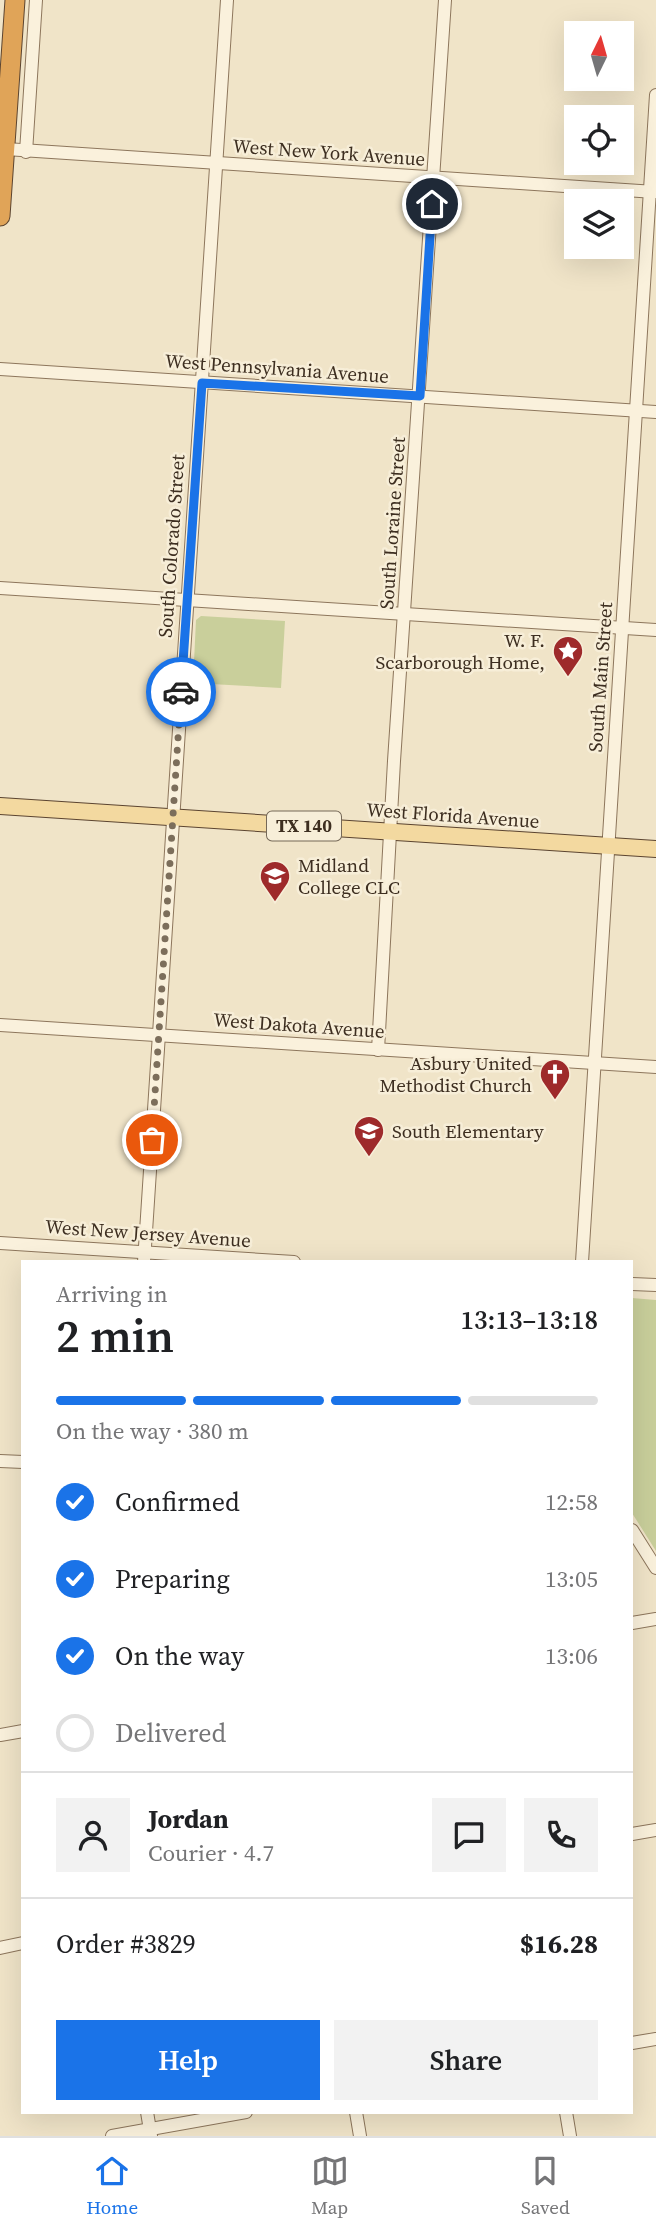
<!DOCTYPE html>
<html lang="en">
<head>
<meta charset="utf-8">
<style>
  body { margin:0; font-family:"Source Serif 4",serif; background:#f2f2f2; color:#202124; height:100vh; display:flex; flex-direction:column; font-size:26px; white-space:nowrap }
  * { box-sizing:border-box; margin:0 }
  p { font-size:23px; color:#757577 }
  .icon { flex:none; width:38px; height:38px; fill:none; stroke:currentColor; stroke-width:2; stroke-linecap:round; stroke-linejoin:round }
  .map { position:relative; flex:1; overflow:hidden }
  .details { position:absolute; left:21px; top:1260px; width:612px; height:854px; display:flex; flex-direction:column; background:#fff; border-radius:0px; box-shadow:0 7px 28px #0002 }
  .details>* { flex:none }
  .needle { width:46px; rotate:5deg }
  .fabs { position:absolute; left:564px; top:21px; display:grid; gap:14px }
  .fabs a { display:grid; place-items:center; width:70px; height:70px; border-radius:0px; background:#fff; box-shadow:0 7px 28px #0002; font-size:35px }
  .pin { position:absolute; display:grid; place-items:center; width:60px; height:60px; color:#fff; margin:-30px; border:4px solid #fff; border-radius:50%; box-shadow:0 2px 7px #0007 }
  .courier { position:absolute; display:grid; place-items:center; width:70px; height:70px; margin:-35px; border:5px solid #1a73e8; border-radius:50%; background:#fff; color:#222; box-shadow:0 2px 9px #0007 }
  .overview em { font-style:normal; font-weight:600 }
  .overview div { display:flex; flex-direction:column-reverse }
  .overview { display:flex; align-items:center; justify-content:space-between; height:119px; padding:0 35px }
  h1 { font-size:46px; font-weight:600; line-height:52px }
  .bar { display:grid; grid-template-columns:repeat(4,1fr); gap:10px 7px; align-content:center; height:84px; padding:0 35px }
  .bar i { height:9px; border-radius:5px; background:#e0e0e0 }
  .bar .on { background:#1a73e8 }
  .bar p { grid-column:span 4 }
  .line { display:flex; align-items:center; gap:18px; padding:0 35px; border-top:2px solid #e0e0e0 }
  .line div { flex:1 }
  .round { display:grid; place-items:center; flex:none; width:74px; height:74px; border-radius:0px; background:#f2f2f2 }
  ol { padding:0 35px; list-style:none }
  li { display:flex; align-items:center; gap:21px; height:77px }
  li p { margin-inline-start:auto }
  li .icon { padding:7px; border-radius:50%; background:#1a73e8; color:#fff; stroke-width:4 }
  li:last-child { color:#757577 }
  li i { width:38px; height:38px; border:4px solid #e0e0e0; border-radius:50% }
  .button { display:flex; gap:14px; margin-top:auto; padding:14px 35px }
  .button a { flex:1; height:80px; border-radius:0px; background:#1a73e8; color:#fff; font-size:28px; font-weight:600; line-height:80px; text-align:center }
  .button a+a { background:#f2f2f2; color:#202124 }
  .menu { display:flex; justify-content:space-around; align-items:center; height:98px; border-top:2px solid #e0e0e0; background:#fff; font-size:19px; color:#757577 }
  .menu a { display:grid; justify-items:center; gap:4px }
  .menu .on { color:#1a73e8 }
  .map>svg:first-child { display:block }
  .green { fill:#c9cf9b }
  .lines { fill:none; stroke-linecap:round; stroke-linejoin:round }
  .minor-casing { stroke:#8d765c; stroke-width:14 }
  .major-casing { stroke:#5b4430; stroke-width:18 }
  .highway-casing { stroke:#5b4430; stroke-width:21 }
  .minor { stroke:#faf1dc; stroke-width:12 }
  .major { stroke:#f3d9a0; stroke-width:16 }
  .highway { stroke:#e0a458; stroke-width:19 }
  .done { stroke:#7c6e5b; stroke-width:7; stroke-dasharray:0 12.6 }
  .route { stroke:#1a73e8; stroke-width:9 }
  .labels { text-anchor:middle; stroke-width:5; stroke-linejoin:round; paint-order:stroke }
  .shield { fill:#f7eed8; stroke:#756857; stroke-width:2 }
  .shield-label { font-size:18px; font-weight:bold; fill:#3d2e20 }
  .street-label { font-size:19px; fill:#3d2e20; stroke:#f7eed8 }
  .poi-label { font-size:19px; fill:#3d2e20; stroke:#f7eed8; text-anchor:end }
</style>
</head>
<body>
<div class="map">
<svg width="656" height="2136" viewBox="0 0 656 2136">
  <rect width="100%" height="100%" fill="#f0e4c8"/>
  <g class="green">
    <polygon points="201,616 285,621 281,688 193,683 196,620"/>
    <polygon points="632,1298 656,1300 656,1551 632,1513"/>
  </g>
  <g class="lines">
    <g class="minor-casing">
      <g id="minor">
        <polyline points="6,149 655,192"/>
        <polyline points="26,152 36,0"/>
        <polyline points="0,369 656,412"/>
        <polyline points="0,588 656,630"/>
        <polyline points="0,1025 656,1067"/>
        <polyline points="378,1050 394,761 445,0"/>
        <polyline points="0,1243 294,1262"/>
        <polyline points="144,1262 227,0"/>
        <polyline points="582,1262 656,95"/>
        <polyline points="632,1284 656,1285"/>
        <polyline points="0,1461 23,1462"/>
        <polyline points="632,1530 656,1568"/>
        <polyline points="632,1623 656,1619"/>
        <polyline points="0,1735 23,1731"/>
        <polyline points="632,1834 656,1830"/>
        <polyline points="0,1948 23,1943"/>
        <polyline points="632,2043 656,2039"/>
        <polyline points="147,2112 151,2136"/>
        <polyline points="356,2112 360,2136"/>
        <polyline points="566,2112 570,2136"/>
        <polyline points="112,2136 246,2112"/>
      </g>
    </g>
    <g class="major-casing">
      <polyline id="major" points="0,806 656,849"/>
    </g>
    <g class="highway-casing">
      <polyline id="highway" points="0,216 15,0"/>
    </g>
    <use href="#minor" class="minor"/>
    <use href="#major" class="major"/>
    <use href="#highway" class="highway"/>
  </g>
  <g class="lines">
    <polyline class="done" points="152,1140 181,692"/>
    <polyline class="route" points="181,692 202,383 420,396 432,204"/>
  </g>
  <defs>
    <g id="sight-pin" transform="scale(1.575)"><path d="M0 17L-7.5 6A9.5 9.5 0 1 1 7.5 6Z" fill="#9e2a2b" stroke="#f7eed8"/><path d="M0-6L1.8-2.2L6-1.7L2.9 1.2L3.7 5.4L0 3.3L-3.7 5.4L-2.9 1.2L-6-1.7L-1.8-2.2Z" fill="#fff"/></g>
    <g id="university-pin" transform="scale(1.575)"><path d="M0 17L-7.5 6A9.5 9.5 0 1 1 7.5 6Z" fill="#9e2a2b" stroke="#f7eed8"/><path d="M0-5L7-2L0 1L-7-2ZM-4 1L0 2.5L4 1V4Q0 6-4 4Z" fill="#fff"/></g>
    <g id="church-pin" transform="scale(1.575)"><path d="M0 17L-7.5 6A9.5 9.5 0 1 1 7.5 6Z" fill="#9e2a2b" stroke="#f7eed8"/><path d="M-1.2-6h2.4v3.5h3.3v2.4h-3.3V6h-2.4V-.1h-3.3v-2.4h3.3Z" fill="#fff"/></g>
    <g id="school-pin" transform="scale(1.575)"><path d="M0 17L-7.5 6A9.5 9.5 0 1 1 7.5 6Z" fill="#9e2a2b" stroke="#f7eed8"/><path d="M0-5L7-2L0 1L-7-2ZM-4 1L0 2.5L4 1V4Q0 6-4 4Z" fill="#fff"/></g>
  </defs>
  <g fill-rule="evenodd">
    <use href="#sight-pin" x="568" y="651"/>
    <use href="#university-pin" x="275" y="876"/>
    <use href="#church-pin" x="555" y="1074"/>
    <use href="#school-pin" x="369" y="1131"/>
  </g>
  <g class="labels">
    <rect class="shield" x="267" y="811.5" width="74" height="29" rx="5"/>
    <g class="shield-label">
      <text x="304" y="832">TX 140</text>
    </g>
    <g class="street-label">
      <text transform="translate(329 152) rotate(4)" y="7">West New York Avenue</text>
      <text transform="translate(277 368) rotate(4)" y="7">West Pennsylvania Avenue</text>
      <text transform="translate(392 523) rotate(-86)" y="7">South Loraine Street</text>
      <text transform="translate(171 546) rotate(-86)" y="7">South Colorado Street</text>
      <text transform="translate(600 677) rotate(-86)" y="7">South Main Street</text>
      <text transform="translate(453 815) rotate(4)" y="7">West Florida Avenue</text>
      <text transform="translate(299 1025) rotate(4)" y="7">West Dakota Avenue</text>
      <text transform="translate(148 1233) rotate(4)" y="7">West New Jersey Avenue</text>
    </g>
    <g class="poi-label">
      <text x="545" y="647">W. F.<tspan x="545" dy="22">Scarborough Home,</tspan></text>
      <text x="298" y="872" text-anchor="start">Midland<tspan x="298" dy="22">College CLC</tspan></text>
      <text x="532" y="1070">Asbury United<tspan x="532" dy="22">Methodist Church</tspan></text>
      <text x="392" y="1138" text-anchor="start">South Elementary</text>
    </g>
  </g>
</svg>
<div class="fabs">
<a><svg class="needle" viewBox="-14 -14 28 28"><path d="M0-13l5 13h-10z" fill="#e53935"/><path d="M0 13l5-13h-10z" fill="#757577"/></svg></a>
<a><svg class="icon" aria-label="locate" viewBox="0 0 24 24"><circle cx="12" cy="12" r="6"/><path d="M12 2v4M12 18v4M2 12h4M18 12h4"/></svg></a>
<a><svg class="icon" aria-label="layers" viewBox="0 0 24 24"><path d="M12 4l9 5-9 5-9-5zM3 14l9 5 9-5"/></svg></a>
</div>
<div class="pin" style="left:152px;top:1140px;background:#ea580c"><svg class="icon" aria-label="bag" viewBox="0 0 24 24"><path d="M5 8h14l-1 12H6zM9 8a3 3 0 0 1 6 0"/></svg></div>
<div class="pin" style="left:432px;top:204px;background:#1f2937"><svg class="icon" aria-label="home" viewBox="0 0 24 24"><path d="M3 11l9-7 9 7M6 9v11h12V9"/></svg></div>
<div class="courier" style="left:181px;top:692px"><svg class="icon" aria-label="car" viewBox="0 0 24 24"><path d="M5 17H2v-5l4-1 3-4h7l3 4 3 1v5h-3M9 17h6M6 11h13"/><circle cx="7" cy="17" r="2"/><circle cx="17" cy="17" r="2"/></svg></div>
<section class="details">
<div class="overview"><div><h1>2 min</h1><p>Arriving in</p></div><em>13:13–13:18</em></div>
<div class="bar"><i class="on"></i><i class="on"></i><i class="on"></i><i></i><p>On the way · 380 m</p></div>
<ol>
<li><svg class="icon" aria-label="check" viewBox="0 0 24 24"><path d="M5 12l5 5 9-10"/></svg>Confirmed<p>12:58</p></li>
<li><svg class="icon" aria-label="check" viewBox="0 0 24 24"><path d="M5 12l5 5 9-10"/></svg>Preparing<p>13:05</p></li>
<li><svg class="icon" aria-label="check" viewBox="0 0 24 24"><path d="M5 12l5 5 9-10"/></svg>On the way<p>13:06</p></li>
<li><i></i>Delivered</li>
</ol>
<div class="line" style="height:126px"><a class="round"><svg class="icon" aria-label="person" viewBox="0 0 24 24"><circle cx="12" cy="8" r="4"/><path d="M4 21q1-7 8-7t8 7"/></svg></a><div><b>Jordan</b><p>Courier · 4.7</p></div><a class="round"><svg class="icon" aria-label="chat" viewBox="0 0 24 24"><path d="M4 5h16v11H9l-5 4z"/></svg></a><a class="round"><svg class="icon" aria-label="phone" viewBox="0 0 24 24"><path d="M5 4h4l2 5-3 2q2 4 5 5l2-3 5 2v4C11 20 4 13 5 4z"/></svg></a></div>
<div class="line" style="height:91px"><div>Order #3829</div><b>$16.28</b></div>
<div class="button"><a>Help</a><a>Share</a></div>
</section>
</div>
<nav class="menu">
<a class="on"><svg class="icon" aria-label="home" viewBox="0 0 24 24"><path d="M3 11l9-7 9 7M6 9v11h12V9"/></svg>Home</a>
<a><svg class="icon" aria-label="map" viewBox="0 0 24 24"><path d="M3 6l6-2 6 2 6-2v14l-6 2-6-2-6 2zM9 4v14M15 6v14"/></svg>Map</a>
<a><svg class="icon" aria-label="saved" viewBox="0 0 24 24"><path d="M7 4h10v16l-5-4-5 4z"/></svg>Saved</a>
</nav>
</body>
</html>
